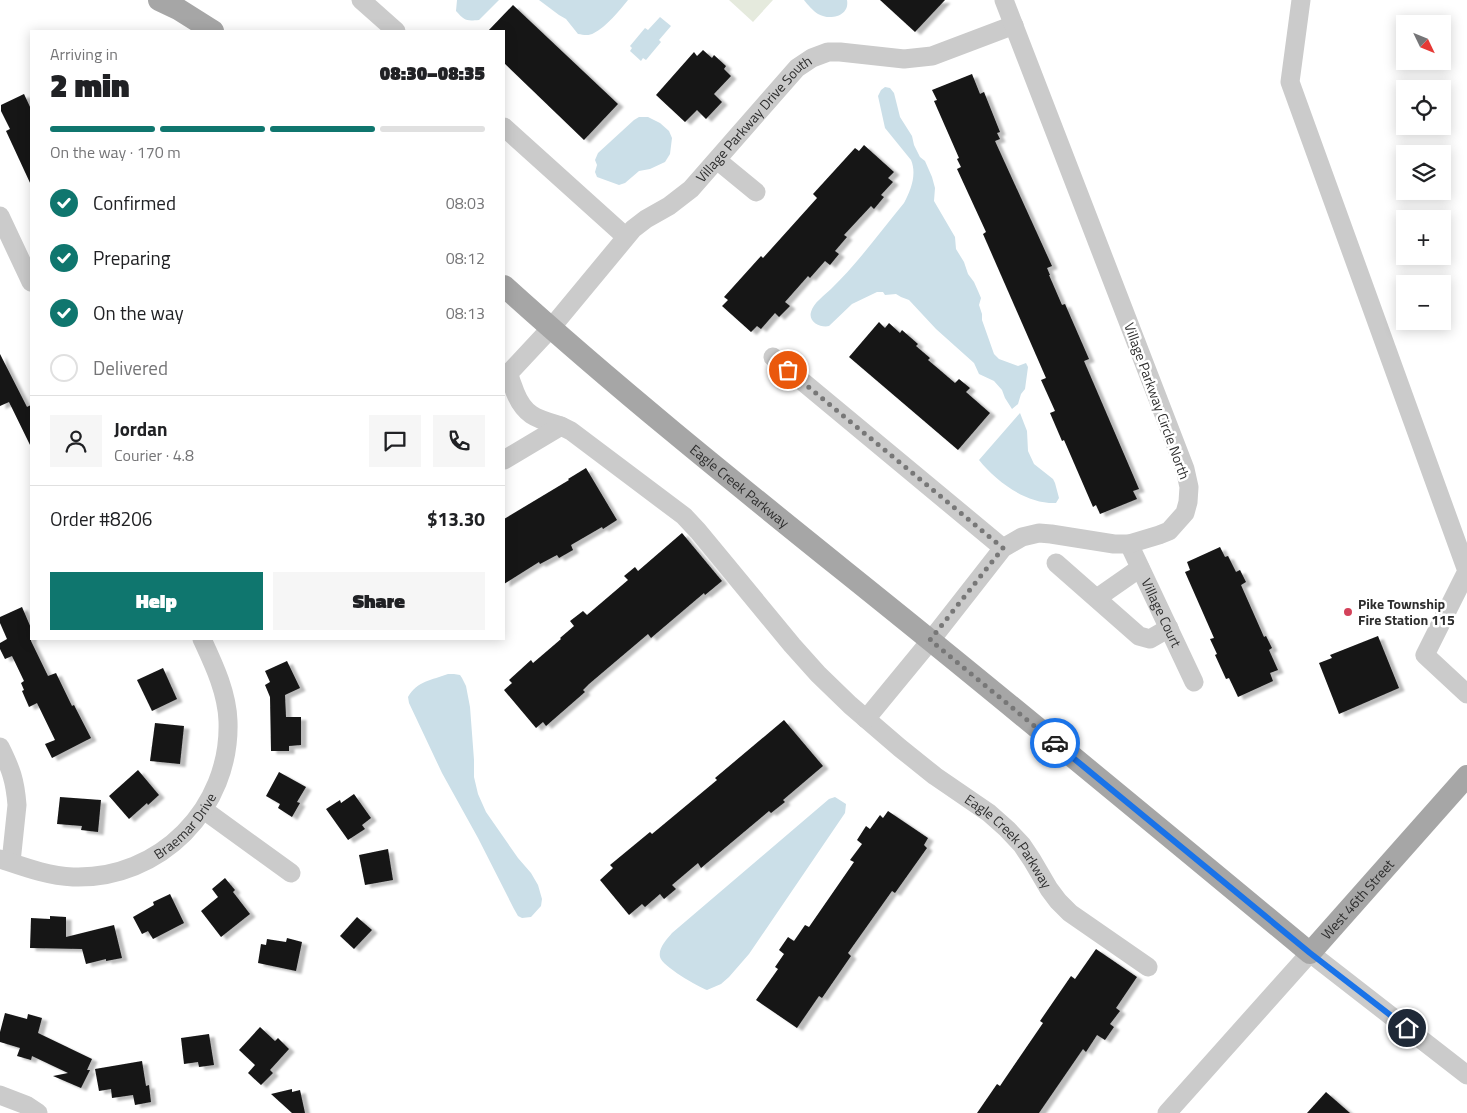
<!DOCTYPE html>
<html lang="en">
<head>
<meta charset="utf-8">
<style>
  body { margin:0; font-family:"Titillium Web",sans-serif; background:#f6f6f6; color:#202124; height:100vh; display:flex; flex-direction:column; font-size:19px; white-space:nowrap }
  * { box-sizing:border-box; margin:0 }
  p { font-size:16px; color:#757577 }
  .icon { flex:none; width:28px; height:28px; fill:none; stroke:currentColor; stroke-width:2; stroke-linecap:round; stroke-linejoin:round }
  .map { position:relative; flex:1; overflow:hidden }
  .sheet { position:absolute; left:30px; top:30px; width:475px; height:610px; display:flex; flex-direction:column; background:#fff; border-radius:0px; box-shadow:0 2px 12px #0003 }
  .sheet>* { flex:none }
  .needle { width:32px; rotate:133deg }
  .fabs { position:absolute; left:1396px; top:15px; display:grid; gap:10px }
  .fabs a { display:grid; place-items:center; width:55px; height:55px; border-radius:0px; background:#fff; box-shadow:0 2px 12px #0003; font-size:25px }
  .pin { position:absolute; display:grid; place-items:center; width:42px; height:42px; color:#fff; margin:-21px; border:2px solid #fff; border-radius:50%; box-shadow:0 1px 5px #0007 }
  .courier { position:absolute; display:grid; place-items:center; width:50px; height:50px; margin:-25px; border:4px solid #1a73e8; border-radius:50%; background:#fff; color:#222; box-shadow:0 1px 6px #0007 }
  .headline em { font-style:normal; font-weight:800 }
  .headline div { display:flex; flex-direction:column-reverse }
  .headline { display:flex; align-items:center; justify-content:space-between; height:85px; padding:0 20px }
  h1 { font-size:32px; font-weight:800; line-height:38px }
  .bar { display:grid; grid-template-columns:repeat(4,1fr); gap:8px 5px; align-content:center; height:60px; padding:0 20px }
  .bar i { height:6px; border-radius:4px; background:#e0e0e0 }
  .bar .current { background:#0f766e }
  .bar p { grid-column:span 4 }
  .line { display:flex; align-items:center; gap:12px; padding:0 20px; border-top:1px solid #e0e0e0 }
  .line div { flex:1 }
  .round { display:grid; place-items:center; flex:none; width:52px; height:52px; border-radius:0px; background:#f6f6f6 }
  ol { padding:0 20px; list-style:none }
  li { display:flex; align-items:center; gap:15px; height:55px }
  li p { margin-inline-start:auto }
  li .icon { padding:5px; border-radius:50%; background:#0f766e; color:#fff; stroke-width:4 }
  li:last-child { color:#757577 }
  li i { width:28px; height:28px; border:2px solid #e0e0e0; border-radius:50% }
  .cta { display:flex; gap:10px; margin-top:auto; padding:10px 20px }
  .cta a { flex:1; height:58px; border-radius:0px; background:#0f766e; color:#fff; font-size:20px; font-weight:800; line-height:58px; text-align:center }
  .cta a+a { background:#f6f6f6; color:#202124 }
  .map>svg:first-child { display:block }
  .green { fill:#e5eadd }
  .water { fill:#cbdfe8 }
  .building { fill:#151515; filter:url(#shadow) }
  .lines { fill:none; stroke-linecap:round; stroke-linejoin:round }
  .minor { stroke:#cbcbcb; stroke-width:19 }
  .major { stroke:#a6a6a6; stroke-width:22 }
  .done { stroke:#777; stroke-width:5; stroke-dasharray:0 9 }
  .route { stroke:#1a73e8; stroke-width:6 }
  .poi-dot { fill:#d3425a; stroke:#fff; stroke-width:2 }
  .labels { text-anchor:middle; stroke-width:5; stroke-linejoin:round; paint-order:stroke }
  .street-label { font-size:14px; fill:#2e2e2e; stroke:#fff }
  .poi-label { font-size:14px; font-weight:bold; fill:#2e2e2e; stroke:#fff; text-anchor:start }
</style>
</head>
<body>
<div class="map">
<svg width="1467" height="1113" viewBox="0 0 1467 1113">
  <defs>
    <filter id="shadow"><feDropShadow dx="5.5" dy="3" stdDeviation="1" flood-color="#0004"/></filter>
  </defs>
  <rect width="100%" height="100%" fill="#fff"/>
  <polygon class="green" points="729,0 773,0 753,22"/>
  <g class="water">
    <path d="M 457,0 L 499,0 L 479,20 C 466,21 465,21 456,11 Z"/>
    <path d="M 539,0 L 628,0 C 620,10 606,27 594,33 C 589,36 584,35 578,34 L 566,19 L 559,15 Z"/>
    <path d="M 804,0 L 847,0 C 850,16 830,21 818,14 C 813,11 808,5 804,0 Z"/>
    <polygon points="660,17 671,26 659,40 661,42 646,60 643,58 641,61 630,51 632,48 630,46 645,28 648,30"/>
    <path d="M 885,87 L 890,88 L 894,93 L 900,117 L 912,136 L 914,145 L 920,157 L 925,161 L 932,177 L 935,188 L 934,201 L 955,237 L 956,249 L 964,262 L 968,274 L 974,282 L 978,291 L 981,298 L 979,305 L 982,314 L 982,320 L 994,354 L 999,359 L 1018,366 L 1026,363 L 1028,367 L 1025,389 L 1021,394 L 1018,404 L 1012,409 L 1005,398 L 1002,390 L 994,381 L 979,374 L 974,363 L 936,329 L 909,300 L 901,297 L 896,294 L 885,295 L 883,292 L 877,292 L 852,304 L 829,326 C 821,328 808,322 811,312 C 813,303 825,295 831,289 C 858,263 880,232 904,203 C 911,190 917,174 911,160 L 885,128 L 878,96 L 881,90 Z"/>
    <polygon points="639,117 648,117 660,123 669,131 672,138 670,154 665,162 650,169 639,171 625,183 619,185 597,177 595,172 597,165 595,160 598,153 634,120"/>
    <path d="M 1020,413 L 1027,431 L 1028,451 L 1034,464 L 1053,479 L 1055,483 L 1059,498 L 1056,503 C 1026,504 997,482 979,460 Z"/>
    <path d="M 448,674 L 454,674 L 460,675 L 462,678 L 466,686 L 470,707 L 474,760 L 474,777 L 478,794 L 486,812 L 518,858 L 531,873 L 538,885 L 542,899 L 541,906 L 531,917 L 522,918 L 518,916 L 514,909 L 478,838 L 442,773 L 409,703 L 408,697 C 417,681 432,680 448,674 Z"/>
    <path d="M 835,797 L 846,804 L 845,813 L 749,954 L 729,977 L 721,984 L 707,990 C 698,987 662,966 660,957 C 658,948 667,939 672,933 L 829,799 Z"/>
  </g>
  <g class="building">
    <polygon points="880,0 945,0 915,32"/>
    <polygon points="513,5 618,104 584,140 504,63 504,31 488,31"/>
    <polygon points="703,50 712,58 714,55 726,66 724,69 731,76 714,94 722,102 706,119 697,110 685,122 656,95 694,52 697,56"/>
    <polygon points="972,74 980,94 984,92 1000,132 997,133 1000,139 995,141 1052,266 1047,268 1050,275 1049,275 1062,305 1065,304 1089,359 1084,361 1139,489 1133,491 1137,499 1100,514 1096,505 1093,507 1064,440 1062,441 1050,413 1055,411 1041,380 1046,378 983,234 986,232 957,169 961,167 957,159 959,158 934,101 937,100 932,90"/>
    <polygon points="24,94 31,109 31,185 6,131 10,129 1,111 1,105"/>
    <polygon points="864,145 894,172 888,178 893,182 881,195 884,197 874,209 871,206 844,235 847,237 835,251 839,254 830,265 825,261 810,278 808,276 785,302 790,306 779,317 775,313 761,329 757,326 751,332 722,306 728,300 724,297 761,256 763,258 817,198 813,194 855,148 859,151"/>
    <polygon points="879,322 885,328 889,323 900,333 902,330 918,344 916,346 930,358 928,360 941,371 955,383 959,379 970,388 966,392 990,413 958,450 849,357"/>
    <polygon points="0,354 27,407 31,405 31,447 9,402 0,406"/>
    <polygon points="586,468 617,520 603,529 602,527 571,545 573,550 559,558 557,555 540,564 539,562 504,584 504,519 569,480 568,479"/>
    <polygon points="682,533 722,581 705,595 704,593 651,638 648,634 589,684 583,690 585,692 546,726 543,722 536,728 504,690 512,683 509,680 531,660 533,663 561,639 560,638 574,626 570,621 583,611 587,615 628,580 624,576 635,567 638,571"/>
    <polygon points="1220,547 1225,557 1228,556 1236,572 1240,570 1246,582 1241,585 1264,637 1266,636 1272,648 1269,650 1278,670 1270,673 1273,681 1238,697 1229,678 1226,679 1215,655 1217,654 1210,639 1214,638 1185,572 1190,570 1187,562"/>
    <polygon points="22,607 31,628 31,641 48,676 56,673 72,706 74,705 91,738 52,758 45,744 55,740 37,703 29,707 22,691 24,690 21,683 24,681 12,656 5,659 0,649 0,643 7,639 0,623 0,617"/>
    <polygon points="1378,636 1399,688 1339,714 1319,663 1332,658 1330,655"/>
    <polygon points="287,661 300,688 285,695 286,717 301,717 301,745 289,746 289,751 271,751 270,697 265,685 270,682 265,671"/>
    <polygon points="163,668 177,699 152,711 137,680"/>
    <polygon points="784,720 823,766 783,800 785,802 771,813 769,811 701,868 698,863 672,885 676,889 664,899 660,894 645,907 642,904 629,915 600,880 613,868 610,865 650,832 652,834 717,780 715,778"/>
    <polygon points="155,723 184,726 180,764 150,761"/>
    <polygon points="138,770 159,795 148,805 147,803 129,819 109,796"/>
    <polygon points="279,772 306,787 297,802 300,803 292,817 278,808 280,804 266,796"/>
    <polygon points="354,794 371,818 362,825 365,829 348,840 326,809 340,800 341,803"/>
    <polygon points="60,797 101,800 98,832 81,830 82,826 57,824"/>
    <polygon points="888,811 928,838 924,845 927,848 895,893 892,891 848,953 851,956 822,998 819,996 797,1028 756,1000 778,969 775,967 784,954 779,950 788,937 794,941 805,925 809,927 854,862 850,860 862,844 857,840 866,826 870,829 880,815 883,818"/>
    <polygon points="388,849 393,880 365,885 359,855"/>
    <polygon points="225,878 235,890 233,892 250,914 221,937 201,911 218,897 212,889"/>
    <polygon points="170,894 184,923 153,939 148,931 142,934 133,917 154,905 153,902"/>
    <polygon points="50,916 66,917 66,937 114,925 122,958 106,961 106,959 86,964 82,949 30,948 31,918 50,919"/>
    <polygon points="357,917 372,930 354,949 340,936"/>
    <polygon points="287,938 302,942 296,971 258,963 261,944 266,945 267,939 286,942"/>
    <polygon points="1096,949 1137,977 1116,1008 1120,1011 1110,1024 1114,1027 1105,1040 1097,1035 1086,1052 1083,1049 1039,1113 977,1113 997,1084 1000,1086 1004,1080 1043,1023 1040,1021 1071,976 1075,979"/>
    <polygon points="5,1013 27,1019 28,1014 42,1018 38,1033 92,1059 87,1070 90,1070 81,1088 53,1076 68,1073 32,1056 31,1060 17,1056 20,1048 0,1042 0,1032"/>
    <polygon points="260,1027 275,1041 278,1038 289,1049 270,1070 273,1073 261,1085 248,1073 255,1065 239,1050"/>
    <polygon points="209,1034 214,1065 199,1067 198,1062 184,1064 181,1038"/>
    <polygon points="142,1061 146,1086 149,1085 151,1102 135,1105 133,1095 112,1098 111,1089 99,1091 95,1069"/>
    <polygon points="292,1089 292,1092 300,1090 305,1113 292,1113 271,1094"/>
    <polygon points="1326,1092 1350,1113 1307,1113"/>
  </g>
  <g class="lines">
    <g class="minor">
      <polyline points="361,0 396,31"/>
      <polyline points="1301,0 1290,82 1467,571 1425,655 1467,694"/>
      <polyline points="504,127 626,237"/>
      <polyline points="717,160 756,192"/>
      <polyline points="0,216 31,282"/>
      <polyline points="773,357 1003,548"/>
      <path id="s1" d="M 561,426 C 538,419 525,417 515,392 C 513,386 510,380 509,373 L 551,328 L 633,229 L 646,219 L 669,206 L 691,189 L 797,68 L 812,58 L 828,52 L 840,52 L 904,59 L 932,56 L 1014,25"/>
      <path id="s2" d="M 504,460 L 561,426 L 571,431 L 684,516 L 698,531 L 792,645 L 818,674 L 850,705 L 900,748 L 935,776 L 989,813 L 1007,829 L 1022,845 L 1032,860 L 1049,889 L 1058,901 L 1070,913 L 1148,967"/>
      <path id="s3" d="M 1129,544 L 1194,682"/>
      <polyline points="1056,563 1139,636 1150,639 1169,628"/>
      <polyline points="1097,598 1140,568"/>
      <polyline points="866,719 931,640 1003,548 1022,537 1039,533 1051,534 1114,544 1129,544 1159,535 1169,531 1185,513 1188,502 1189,487 1185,469 1004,0"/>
      <path d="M 0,747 C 11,769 15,780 17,805 L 11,862"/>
      <polyline points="204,810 291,873"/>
      <path id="s4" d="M 0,859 C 24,867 48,876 73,877 C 160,880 231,808 228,721 C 227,692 214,665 202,639"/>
      <polyline points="0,1095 26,1105 38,1113"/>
      <polyline points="1167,1113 1310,953 1467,1075"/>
    </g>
    <g class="major">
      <polyline points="159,0 178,9 213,31"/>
      <path id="s5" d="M 504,286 C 632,402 769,510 904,619 C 1040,729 1175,841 1310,953 L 1467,776"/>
    </g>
  </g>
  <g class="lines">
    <polyline class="done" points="788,370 1003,548 930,640 1055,743"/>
    <polyline class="route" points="1055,743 1310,953 1407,1028"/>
  </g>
  <circle class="poi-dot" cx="1348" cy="612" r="5"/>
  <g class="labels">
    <g class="street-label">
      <text dy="5" stroke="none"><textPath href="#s1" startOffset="435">Village Parkway Drive South</textPath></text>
      <text transform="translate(1157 401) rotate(70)" y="5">Village Parkway Circle North</text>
      <text dy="5" stroke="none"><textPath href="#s5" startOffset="309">Eagle Creek Parkway</textPath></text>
      <text dy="5" stroke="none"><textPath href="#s3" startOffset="76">Village Court</textPath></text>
      <text dy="5" stroke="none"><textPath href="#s4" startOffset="204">Braemar Drive</textPath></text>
      <text dy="5" stroke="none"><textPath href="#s2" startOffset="681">Eagle Creek Parkway</textPath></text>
      <text dy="5" stroke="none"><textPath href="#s5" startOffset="1118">West 46th Street</textPath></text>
    </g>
    <g class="poi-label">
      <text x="1358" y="609">Pike Township<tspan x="1358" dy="16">Fire Station 115</tspan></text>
    </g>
  </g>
</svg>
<div class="fabs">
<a><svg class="needle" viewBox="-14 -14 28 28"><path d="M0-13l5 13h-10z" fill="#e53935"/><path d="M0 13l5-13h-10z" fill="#757577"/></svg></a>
<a><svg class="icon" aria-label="locate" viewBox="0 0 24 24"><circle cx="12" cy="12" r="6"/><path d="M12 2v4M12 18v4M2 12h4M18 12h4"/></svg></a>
<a><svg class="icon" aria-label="layers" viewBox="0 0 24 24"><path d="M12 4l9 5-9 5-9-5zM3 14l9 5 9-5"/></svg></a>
<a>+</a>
<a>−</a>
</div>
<div class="pin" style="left:788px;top:370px;background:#ea580c"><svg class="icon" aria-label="bag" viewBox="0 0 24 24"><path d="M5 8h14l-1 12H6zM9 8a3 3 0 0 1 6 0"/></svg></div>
<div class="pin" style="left:1407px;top:1028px;background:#1f2937"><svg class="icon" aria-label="home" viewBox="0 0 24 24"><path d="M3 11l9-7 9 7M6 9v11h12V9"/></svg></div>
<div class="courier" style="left:1055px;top:743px"><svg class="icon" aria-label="car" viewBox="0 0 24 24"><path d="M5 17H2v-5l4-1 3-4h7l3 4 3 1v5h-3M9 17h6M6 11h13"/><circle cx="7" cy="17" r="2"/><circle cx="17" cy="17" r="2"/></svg></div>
<section class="sheet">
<div class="headline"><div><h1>2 min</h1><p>Arriving in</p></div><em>08:30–08:35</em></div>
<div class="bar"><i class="current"></i><i class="current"></i><i class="current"></i><i></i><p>On the way · 170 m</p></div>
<ol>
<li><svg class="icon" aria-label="check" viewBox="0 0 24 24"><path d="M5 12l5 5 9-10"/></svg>Confirmed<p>08:03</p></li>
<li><svg class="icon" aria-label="check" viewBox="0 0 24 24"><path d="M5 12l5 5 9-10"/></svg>Preparing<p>08:12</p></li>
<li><svg class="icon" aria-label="check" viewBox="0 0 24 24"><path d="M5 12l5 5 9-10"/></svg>On the way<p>08:13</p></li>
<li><i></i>Delivered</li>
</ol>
<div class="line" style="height:90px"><a class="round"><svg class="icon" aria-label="person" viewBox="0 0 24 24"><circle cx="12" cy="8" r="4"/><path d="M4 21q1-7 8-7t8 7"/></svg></a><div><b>Jordan</b><p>Courier · 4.8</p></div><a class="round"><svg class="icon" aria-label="chat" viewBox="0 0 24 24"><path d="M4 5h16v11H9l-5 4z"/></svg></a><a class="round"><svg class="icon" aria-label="phone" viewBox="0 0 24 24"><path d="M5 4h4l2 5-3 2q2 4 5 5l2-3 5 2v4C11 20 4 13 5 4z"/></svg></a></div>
<div class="line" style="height:65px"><div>Order #8206</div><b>$13.30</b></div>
<div class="cta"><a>Help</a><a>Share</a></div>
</section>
</div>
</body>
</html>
